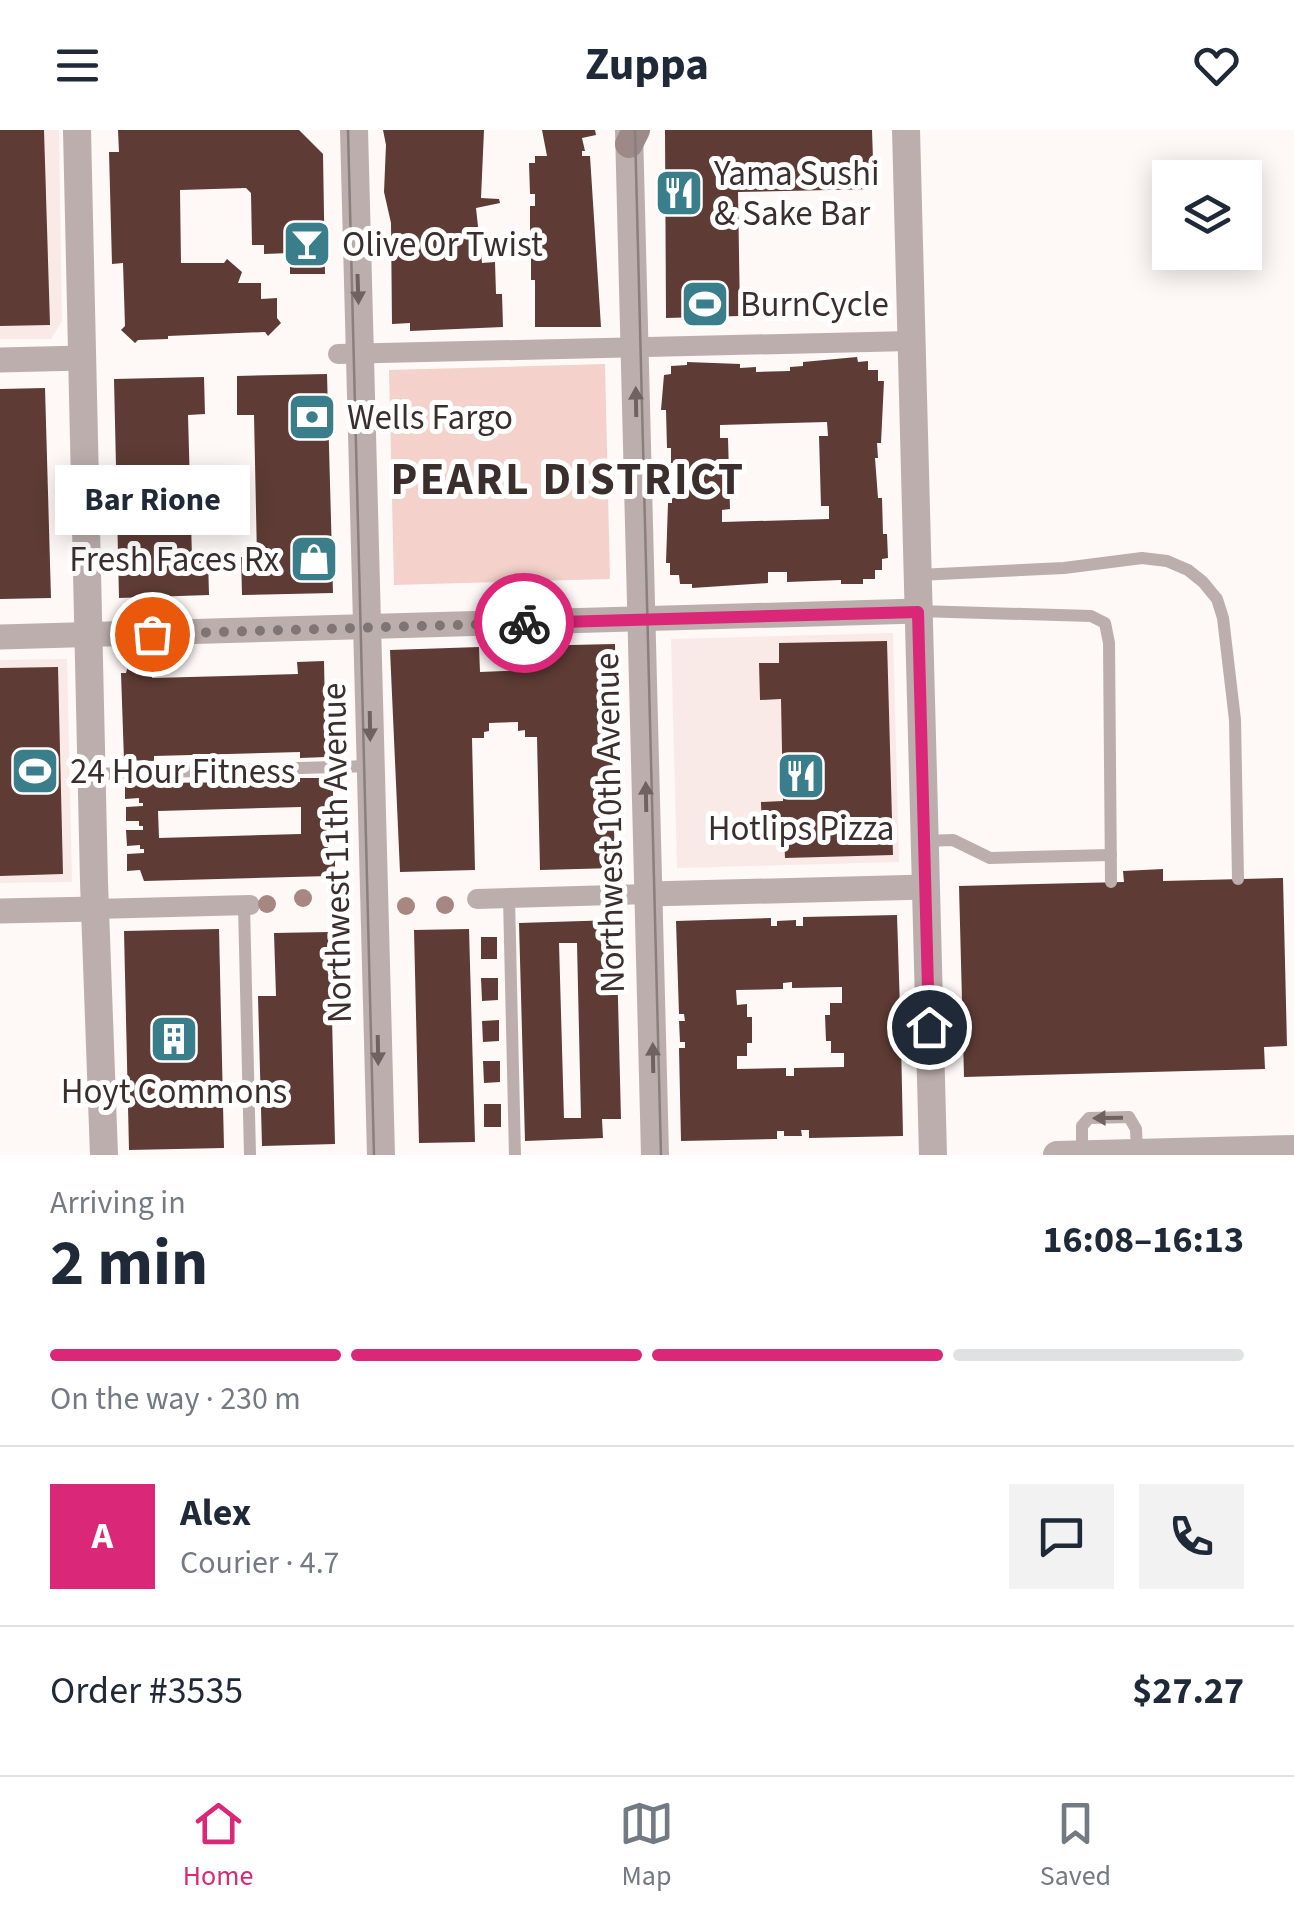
<!DOCTYPE html>
<html lang="en">
<head>
<meta charset="utf-8">
<style>
  body { margin:0; font-family:"Source Sans 3",sans-serif; background:#f2f2f3; color:#1f2937; height:100vh; display:flex; flex-direction:column; font-size:38px; white-space:nowrap }
  * { box-sizing:border-box; margin:0 }
  p { font-size:32px; color:#747a83 }
  .icon { flex:none; width:55px; height:55px; fill:none; stroke:currentColor; stroke-width:2; stroke-linecap:round; stroke-linejoin:round }
  .map { position:relative; height:1025px; overflow:hidden }
  .details { display:flex; flex-direction:column; background:#fff; flex:1 }
  .details>* { flex:none }
  .fabs { position:absolute; left:1152px; top:30px; display:grid; gap:20px }
  .fabs a { display:grid; place-items:center; width:110px; height:110px; border-radius:0px; background:#fff; box-shadow:0 5px 25px #0003; font-size:50px }
  .pin { position:absolute; display:grid; place-items:center; width:85px; height:85px; color:#fff; margin:-42px; border:5px solid #fff; border-radius:50%; box-shadow:0 2px 10px #0007 }
  .courier { position:absolute; display:grid; place-items:center; width:100px; height:100px; margin:-50px; border:8px solid #db2777; border-radius:50%; background:#fff; color:#222; box-shadow:0 2px 12px #0007 }
  .bubble { position:absolute; height:70px; border-radius:0px; background:#fff; box-shadow:0 5px 25px #0003; font-size:32px; font-weight:700; line-height:70px; text-align:center }
  .headline em { font-style:normal; font-weight:700 }
  .headline div { display:flex; flex-direction:column-reverse }
  .headline { display:flex; align-items:center; justify-content:space-between; height:170px; padding:0 50px }
  h1 { font-size:65px; font-weight:700; line-height:75px }
  .bar { display:grid; grid-template-columns:repeat(4,1fr); gap:15px 10px; align-content:center; height:120px; padding:0 50px }
  .bar i { height:12px; border-radius:8px; background:#e0e1e3 }
  .bar .on { background:#db2777 }
  .bar p { grid-column:span 4 }
  .line { display:flex; align-items:center; gap:25px; padding:0 50px; border-top:2px solid #e0e1e3 }
  .line div { flex:1 }
  .round { display:grid; place-items:center; flex:none; width:105px; height:105px; border-radius:0px; background:#f2f2f3 }
  header { display:flex; justify-content:space-between; align-items:center; height:130px; padding:0 50px; background:#fff; font-size:45px; font-weight:700 }
  .tab-bar { display:flex; justify-content:space-around; align-items:center; height:140px; border-top:2px solid #e0e1e3; background:#fff; font-size:28px; color:#747a83 }
  .tab-bar a { display:grid; justify-items:center; gap:5px }
  .tab-bar .on { color:#db2777 }
  .map>svg:first-child { display:block }
  .built { fill:#faeae7 }
  .green { fill:#f4d2cb }
  .building { fill:#5e3b35; fill-rule:evenodd }
  .lines { fill:none; stroke-linecap:round; stroke-linejoin:round }
  .service { stroke:#bcaeac; stroke-width:12 }
  .pedestrian { stroke:#bcaeac; stroke-width:20 }
  .minor { stroke:#bcaeac; stroke-width:25 }
  .tertiary { stroke:#bcaeac; stroke-width:28 }
  .secondary { stroke:#9d8a86; stroke-width:28 }
  .tram { stroke:#897f7d; stroke-width:2.5 }
  .tree { fill:#a88782 }
  .oneway { fill:#6f6260 }
  .done { stroke:#7f7574; stroke-width:10; stroke-dasharray:0 18 }
  .route { stroke:#db2777; stroke-width:12 }
  .labels { text-anchor:middle; stroke-width:10; stroke-linejoin:round; paint-order:stroke }
  .poi-label { font-size:35px; fill:#3b2f2d; stroke:#fff; text-anchor:start }
  .street-label { font-size:35px; fill:#3b2f2d; stroke:#fff }
  .district-label { font-size:45px; font-weight:bold; letter-spacing:2.5px; fill:#3b2f2d; stroke:#fff }
</style>
</head>
<body>
<header><svg class="icon" aria-label="menu" viewBox="0 0 24 24"><path d="M4 6h16M4 12h16M4 18h16"/></svg>Zuppa<svg class="icon" aria-label="heart" viewBox="0 0 24 24"><path d="M12 20l-8-8c-3-5 5-10 8-4 3-6 11-1 8 4z"/></svg></header>
<div class="map">
<svg width="1294" height="1025" viewBox="0 0 1294 1025">
  <rect width="100%" height="100%" fill="#fef8f7"/>
  <g class="built">
    <polygon points="0,0 59,0 62,191 51,209 0,209"/>
    <polygon points="893,503 899,732 677,738 671,509"/>
    <polygon points="67,529 72,752 0,753 0,530"/>
  </g>
  <polygon class="green" points="605,234 610,449 394,455 389,240"/>
  <g class="building">
    <polygon points="0,0 44,0 50,195 0,196"/>
    <polygon points="118,0 299,0 323,24 325,144 290,144 290,123 264,124 264,115 252,115 251,63 246,58 180,60 181,133 224,133 227,129 242,142 238,153 261,153 261,169 277,168 277,188 281,193 268,206 265,202 168,206 168,209 138,210 135,213 121,200 125,196 123,133 112,134 109,22 119,22"/>
    <polygon points="383,0 484,0 481,68 499,69 500,73 476,78 482,133 495,132 496,164 502,164 503,197 410,201 410,193 392,194 391,93 384,62 386,15"/>
    <polygon points="542,0 595,0 596,5 582,8 585,21 582,21 582,26 590,26 601,197 535,197 535,150 531,150 531,119 535,119 535,108 530,108 530,76 535,76 535,64 530,64 529,33 535,33 535,26 547,26"/>
    <polygon points="665,0 872,0 874,59 738,62 740,186 666,188"/>
    <path d="M 857,227 L 858,232 L 868,231 L 868,240 L 878,240 L 878,251 L 884,251 L 881,313 L 877,313 L 878,328 L 875,328 L 878,368 L 882,368 L 883,404 L 887,404 L 888,428 L 882,429 L 882,440 L 875,440 L 875,449 L 863,449 L 863,454 L 841,454 L 841,450 L 787,452 L 787,442 L 768,442 L 768,453 L 692,458 L 692,454 L 680,454 L 679,445 L 670,445 L 670,433 L 666,433 L 668,373 L 672,373 L 672,358 L 678,358 L 677,333 L 671,333 L 671,318 L 667,318 L 666,280 L 661,280 L 664,245 L 671,244 L 671,236 L 687,235 L 687,232 L 740,234 L 740,238 L 756,237 L 756,242 L 790,241 L 790,237 L 803,236 L 803,232 ZM 827,292 L 828,306 L 819,306 L 821,376 L 829,376 L 829,389 L 722,392 L 722,380 L 730,379 L 728,308 L 720,308 L 720,295 Z"/>
    <polygon points="327,244 333,463 242,465 241,427 257,427 254,285 237,285 237,246"/>
    <polygon points="204,247 205,284 188,285 192,428 208,428 209,465 119,468 114,249"/>
    <polygon points="45,258 51,468 0,469 0,259"/>
    <polygon points="887,511 893,725 785,728 784,707 762,708 761,672 783,671 781,569 760,570 759,533 779,533 779,513"/>
    <polygon points="615,514 617,605 600,606 600,614 612,614 615,738 540,740 537,607 525,607 525,600 518,601 518,592 489,593 489,601 484,602 484,608 472,608 475,740 400,742 390,520 479,517 480,542 527,540 526,516"/>
    <polygon points="143,531 143,535 151,535 152,548 298,544 297,532 324,531 326,627 300,628 300,622 154,626 154,631 124,630 121,543 126,543 129,532"/>
    <polygon points="58,537 63,744 0,746 0,538"/>
    <path d="M 300,648 L 326,648 L 326,658 L 333,657 L 333,676 L 327,676 L 327,690 L 334,690 L 335,708 L 328,709 L 328,721 L 335,721 L 335,739 L 329,739 L 329,746 L 144,751 L 140,740 L 127,741 L 127,724 L 144,723 L 144,719 L 140,719 L 140,715 L 127,716 L 126,700 L 143,700 L 143,696 L 139,696 L 139,691 L 126,691 L 126,677 L 143,676 L 143,673 L 139,673 L 139,668 L 125,669 L 125,653 L 300,652 ZM 301,677 L 301,704 L 159,708 L 158,681 Z"/>
    <polygon points="1163,739 1163,751 1283,748 1287,916 1264,917 1265,939 964,947 959,756 1124,752 1123,741"/>
    <path d="M 897,785 L 900,879 L 891,880 L 891,887 L 897,886 L 897,904 L 892,905 L 892,911 L 901,911 L 903,1006 L 809,1008 L 809,1000 L 801,1000 L 802,1006 L 784,1006 L 784,1001 L 777,1001 L 777,1009 L 681,1011 L 679,918 L 685,918 L 685,912 L 680,912 L 679,891 L 685,891 L 684,884 L 679,884 L 676,791 L 771,788 L 771,796 L 777,796 L 777,791 L 796,790 L 796,796 L 803,796 L 803,787 ZM 792,852 L 792,858 L 842,857 L 842,873 L 830,873 L 830,885 L 825,885 L 826,911 L 831,911 L 831,923 L 844,923 L 844,937 L 794,938 L 794,946 L 786,946 L 786,938 L 737,939 L 737,926 L 747,926 L 747,913 L 752,913 L 752,887 L 747,887 L 747,874 L 737,875 L 736,860 L 783,859 L 783,853 Z"/>
    <path d="M 616,790 L 621,989 L 602,989 L 603,1008 L 525,1011 L 519,793 ZM 559,813 L 577,813 L 581,988 L 564,988 Z"/>
    <polygon points="219,799 224,1018 129,1020 124,801"/>
    <polygon points="469,799 475,1012 419,1013 414,800"/>
    <polygon points="330,802 335,1014 262,1016 258,866 276,866 274,803"/>
    <rect x="481" y="807" width="16" height="22"/>
    <polygon points="481,848 498,848 498,870 482,871"/>
    <polygon points="499,890 499,911 483,912 482,891"/>
    <polygon points="483,931 500,931 500,952 484,953"/>
    <rect x="484" y="974" width="17" height="23"/>
  </g>
  <g class="lines">
    <g class="service">
      <polyline points="918,445 1064,438 1142,428 1167,431 1188,440 1203,452 1217,469 1223,488 1235,590 1238,749"/>
      <polyline points="918,481 1091,486 1105,493 1109,513 1111,752"/>
      <polyline points="91,644 371,636"/>
      <polyline points="924,711 953,710 990,728 1111,725"/>
      <polyline points="509,768 515,1025"/>
      <polyline points="244,775 250,1025"/>
      <polyline points="1082,1024 1082,996 1089,988 1129,987 1136,999 1137,1023"/>
    </g>
    <g class="pedestrian">
      <polyline points="338,224 911,211"/>
      <polyline points="477,769 649,764"/>
      <polyline points="95,779 250,775"/>
    </g>
    <g class="minor">
      <polyline points="0,230 83,228"/>
      <polyline points="0,507 918,481"/>
      <polyline points="649,764 926,757"/>
      <polyline points="0,781 95,779"/>
    </g>
    <g class="tertiary">
      <polyline points="77,0 94,752 104,1025"/>
      <polyline points="354,0 381,1025"/>
      <polyline points="629,0 655,1025"/>
      <polyline points="906,0 933,1025"/>
      <polyline points="1057,1025 1294,1019"/>
    </g>
    <polyline class="secondary" points="629,14 636,0"/>
    <g class="tram">
      <polyline points="348,0 374,1025"/>
      <polyline points="635,0 661,1025"/>
    </g>
  </g>
  <g class="tree">
    <circle cx="303" cy="768" r="9"/>
    <circle cx="267" cy="774" r="9"/>
    <circle cx="445" cy="775" r="9"/>
    <circle cx="406" cy="776" r="9"/>
    <circle cx="342" cy="778" r="9"/>
  </g>
  <defs><path id="oneway-solid" d="M-6-.8H1V-3.2L6.5 0L1 3.2V.8H-6Z" transform="scale(2.5)"/></defs>
  <g class="oneway">
    <use href="#oneway-solid" transform="translate(358 159) rotate(88)"/>
    <use href="#oneway-solid" transform="translate(636 272) rotate(-91)"/>
    <use href="#oneway-solid" transform="translate(370 596) rotate(89)"/>
    <use href="#oneway-solid" transform="translate(646 667) rotate(-91)"/>
    <use href="#oneway-solid" transform="translate(378 920) rotate(89)"/>
    <use href="#oneway-solid" transform="translate(653 928) rotate(-91)"/>
    <use href="#oneway-solid" transform="translate(1108 988) rotate(179)"/>
  </g>
  <g class="lines">
    <polyline class="done" points="152,504 524,493"/>
    <polyline class="route" points="524,493 918,482 929,897"/>
  </g>
  <defs>
    <g id="restaurant-square" transform="scale(2.5)"><rect x="-9" y="-9" width="18" height="18" rx="4" fill="#397e8a" stroke="#fff"/><path d="M-5-6h1v4h1v-4h1v4h1v-4h1v5L-1.5 .5V6h-2V.5L-5-1ZM5-6V6H3V1.5H1.5Q1.5-4 5-6Z" fill="#fff"/></g>
    <g id="bar-square" transform="scale(2.5)"><rect x="-9" y="-9" width="18" height="18" rx="4" fill="#397e8a" stroke="#fff"/><path d="M-6-5H6L.8 .8V4.5H3.5V6h-7V4.5H-.8V.8Z" fill="#fff"/></g>
    <g id="stadium-square" transform="scale(2.5)"><rect x="-9" y="-9" width="18" height="18" rx="4" fill="#397e8a" stroke="#fff"/><path d="M0-5a6.5 5 0 1 0 0 10a6.5 5 0 1 0 0-10ZM-3.5-1.8h7v3.6h-7Z" fill="#fff"/></g>
    <g id="bank-square" transform="scale(2.5)"><rect x="-9" y="-9" width="18" height="18" rx="4" fill="#397e8a" stroke="#fff"/><path d="M-6-4H6V4H-6ZM0-2.3a2.3 2.3 0 1 0 0 4.6a2.3 2.3 0 1 0 0-4.6Z" fill="#fff"/></g>
    <g id="shop-square" transform="scale(2.5)"><rect x="-9" y="-9" width="18" height="18" rx="4" fill="#397e8a" stroke="#fff"/><path d="M-5-2.5h2.3a2.7 3.5 0 0 1 5.4 0H5L5.5 6h-11ZM-1.5-2.5h3a1.5 2.3 0 0 0-3 0Z" fill="#fff"/></g>
    <g id="building-square" transform="scale(2.5)"><rect x="-9" y="-9" width="18" height="18" rx="4" fill="#397e8a" stroke="#fff"/><path d="M-4-6H4V6H1V3H-1V6H-4ZM-2.5-4.3h1.7v1.8h-1.7ZM.8-4.3h1.7v1.8H.8ZM-2.5-1h1.7V.8h-1.7ZM.8-1h1.7V.8H.8Z" fill="#fff"/></g>
  </defs>
  <g fill-rule="evenodd">
    <use href="#restaurant-square" x="679" y="63"/>
    <use href="#bar-square" x="307" y="114"/>
    <use href="#stadium-square" x="705" y="174"/>
    <use href="#bank-square" x="312" y="287"/>
    <use href="#shop-square" x="314" y="429"/>
    <use href="#stadium-square" x="35" y="641"/>
    <use href="#restaurant-square" x="801" y="646"/>
    <use href="#building-square" x="174" y="909"/>
  </g>
  <g class="labels">
    <g class="poi-label">
      <text x="714" y="55">Yama Sushi<tspan x="714" dy="40">&amp; Sake Bar</tspan></text>
      <text x="342" y="126">Olive Or Twist</text>
      <text x="740" y="186">BurnCycle</text>
      <text x="347" y="299">Wells Fargo</text>
      <text x="279" y="441" text-anchor="end">Fresh Faces Rx</text>
      <text x="70" y="653">24 Hour Fitness</text>
      <text x="801" y="710" text-anchor="middle">Hotlips Pizza</text>
      <text x="174" y="973" text-anchor="middle">Hoyt Commons</text>
    </g>
    <g class="street-label">
      <text transform="translate(609 693) rotate(-91)" y="12">Northwest 10th Avenue</text>
      <text transform="translate(336 723) rotate(-91)" y="12">Northwest 11th Avenue</text>
    </g>
    <g class="district-label">
      <text x="568" y="364">PEARL DISTRICT</text>
    </g>
  </g>
</svg>
<div class="fabs">
<a><svg class="icon" aria-label="layers" viewBox="0 0 24 24"><path d="M12 4l9 5-9 5-9-5zM3 14l9 5 9-5"/></svg></a>
</div>
<div class="pin" style="left:152px;top:504px;background:#ea580c"><svg class="icon" aria-label="bag" viewBox="0 0 24 24"><path d="M5 8h14l-1 12H6zM9 8a3 3 0 0 1 6 0"/></svg></div>
<div class="pin" style="left:929px;top:897px;background:#1f2937"><svg class="icon" aria-label="home" viewBox="0 0 24 24"><path d="M3 11l9-7 9 7M6 9v11h12V9"/></svg></div>
<div class="courier" style="left:524px;top:493px"><svg class="icon" aria-label="bike" viewBox="0 0 24 24"><circle cx="6" cy="16" r="4"/><circle cx="18" cy="16" r="4"/><path d="M6 16l4-8h5l3 8M10 8l3 8H6M13 5h3"/></svg></div>
<div class="bubble" style="left:55px;top:335px;width:195px">Bar Rione</div>
</div>
<section class="details">
<div class="headline"><div><h1>2 min</h1><p>Arriving in</p></div><em>16:08–16:13</em></div>
<div class="bar"><i class="on"></i><i class="on"></i><i class="on"></i><i></i><p>On the way · 230 m</p></div>
<div class="line" style="height:180px"><b class="round" style="background:#db2777;color:#fff">A</b><div><b>Alex</b><p>Courier · 4.7</p></div><a class="round"><svg class="icon" aria-label="chat" viewBox="0 0 24 24"><path d="M4 5h16v11H9l-5 4z"/></svg></a><a class="round"><svg class="icon" aria-label="phone" viewBox="0 0 24 24"><path d="M5 4h4l2 5-3 2q2 4 5 5l2-3 5 2v4C11 20 4 13 5 4z"/></svg></a></div>
<div class="line" style="height:130px"><div>Order #3535</div><b>$27.27</b></div>
</section>
<nav class="tab-bar">
<a class="on"><svg class="icon" aria-label="home" viewBox="0 0 24 24"><path d="M3 11l9-7 9 7M6 9v11h12V9"/></svg>Home</a>
<a><svg class="icon" aria-label="map" viewBox="0 0 24 24"><path d="M3 6l6-2 6 2 6-2v14l-6 2-6-2-6 2zM9 4v14M15 6v14"/></svg>Map</a>
<a><svg class="icon" aria-label="saved" viewBox="0 0 24 24"><path d="M7 4h10v16l-5-4-5 4z"/></svg>Saved</a>
</nav>
</body>
</html>
